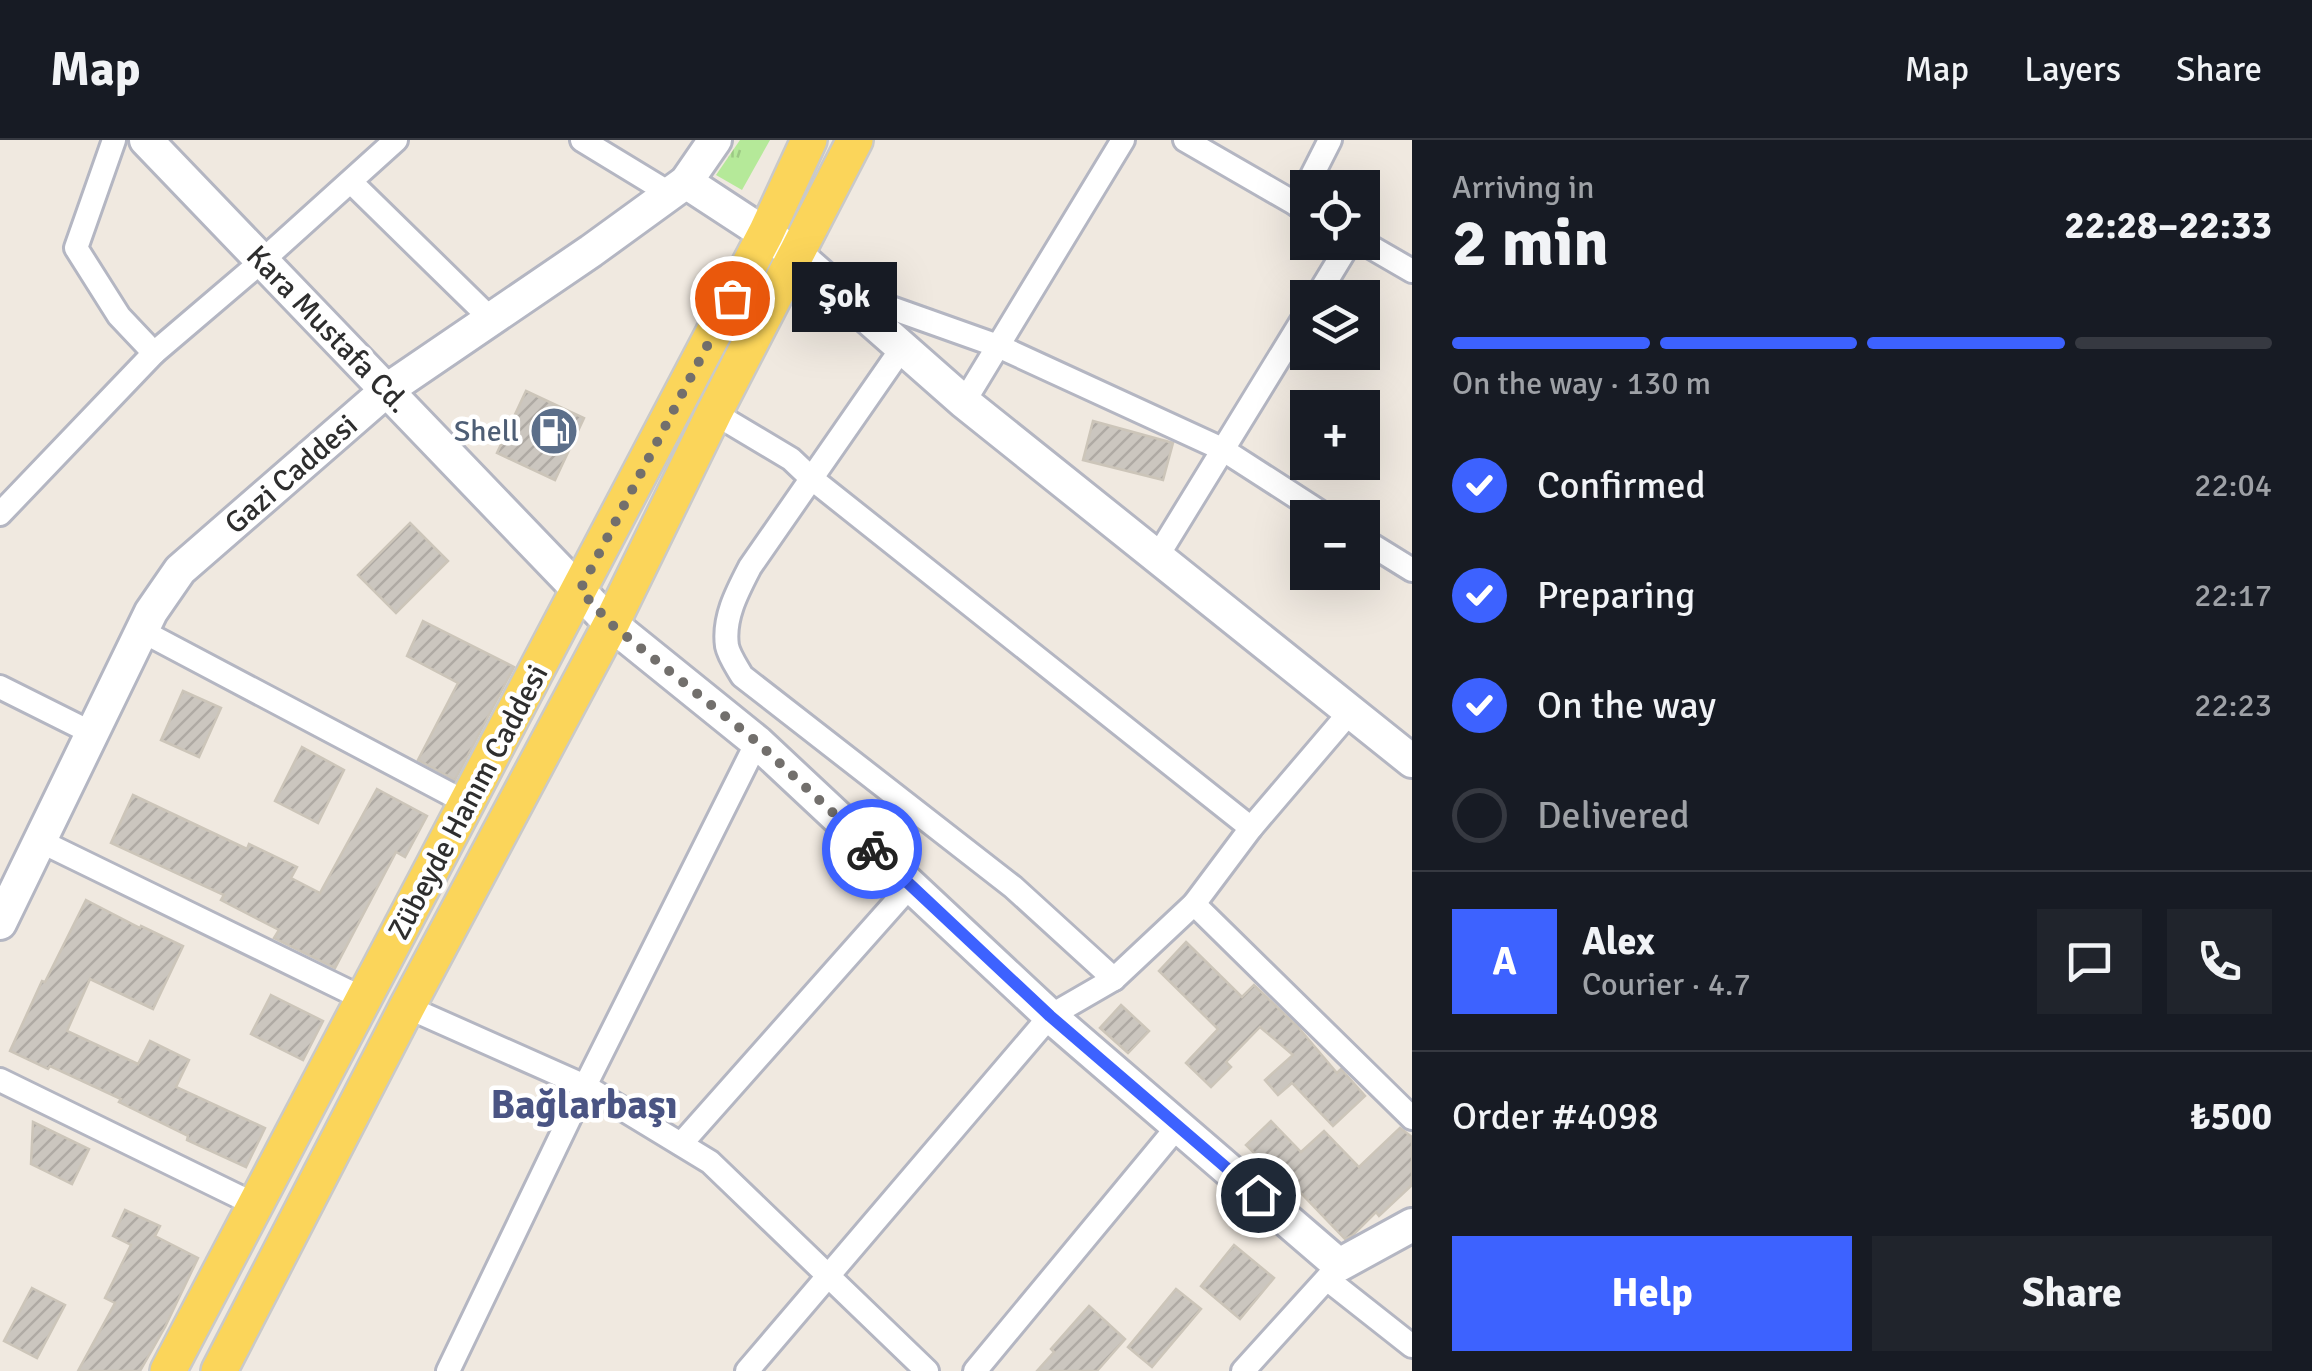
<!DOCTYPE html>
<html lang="en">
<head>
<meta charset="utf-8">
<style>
  body { margin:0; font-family:Signika,sans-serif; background:#20242c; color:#f1f3f6; height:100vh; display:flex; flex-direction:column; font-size:38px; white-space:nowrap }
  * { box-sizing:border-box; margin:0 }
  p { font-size:32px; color:#9ea1a6 }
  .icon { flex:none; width:55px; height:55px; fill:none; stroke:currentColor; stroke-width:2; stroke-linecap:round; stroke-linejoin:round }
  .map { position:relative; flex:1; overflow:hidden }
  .drawer { display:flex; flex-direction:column; background:#171b24; width:900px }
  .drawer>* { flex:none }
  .fabs { position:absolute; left:1290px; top:30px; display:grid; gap:20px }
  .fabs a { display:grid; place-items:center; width:90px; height:90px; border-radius:0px; background:#171b24; box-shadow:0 10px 40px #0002; font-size:50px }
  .pin { position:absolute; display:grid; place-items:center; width:85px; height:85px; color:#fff; margin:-42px; border:5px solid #fff; border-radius:50%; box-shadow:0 2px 10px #0007 }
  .courier { position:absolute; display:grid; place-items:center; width:100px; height:100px; margin:-50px; border:8px solid #3d62ff; border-radius:50%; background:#fff; color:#222; box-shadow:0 2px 12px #0007 }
  .bubble { position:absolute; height:70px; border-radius:0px; background:#171b24; box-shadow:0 10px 40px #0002; font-size:32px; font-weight:700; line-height:70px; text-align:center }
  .summary em { font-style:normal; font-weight:700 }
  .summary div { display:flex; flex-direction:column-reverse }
  .summary { display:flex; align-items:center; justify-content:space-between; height:170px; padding:0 40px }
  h1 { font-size:65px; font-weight:700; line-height:75px }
  .bar { display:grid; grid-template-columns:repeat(4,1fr); gap:15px 10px; align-content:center; height:120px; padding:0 40px }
  .bar i { height:12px; border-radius:8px; background:#363941 }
  .bar .on { background:#3d62ff }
  .bar p { grid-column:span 4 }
  .line { display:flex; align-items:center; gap:25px; padding:0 40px; border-top:2px solid #363941 }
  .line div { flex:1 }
  .round { display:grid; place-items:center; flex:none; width:105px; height:105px; border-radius:0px; background:#20242c }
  ol { padding:0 40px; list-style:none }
  li { display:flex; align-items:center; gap:30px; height:110px }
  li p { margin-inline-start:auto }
  li .icon { padding:10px; border-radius:50%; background:#3d62ff; color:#fff; stroke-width:4 }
  li:last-child { color:#9ea1a6 }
  li i { width:55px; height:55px; border:5px solid #363941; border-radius:50% }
  .cta { display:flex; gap:20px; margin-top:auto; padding:20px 40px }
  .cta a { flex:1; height:115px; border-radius:0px; background:#3d62ff; color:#fff; font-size:40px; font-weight:700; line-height:115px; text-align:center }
  .cta a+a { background:#20242c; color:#f1f3f6 }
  header { display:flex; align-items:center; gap:60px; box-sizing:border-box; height:140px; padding:0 50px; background:#171b24; border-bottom:2px solid #363941 }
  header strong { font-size:48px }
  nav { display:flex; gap:55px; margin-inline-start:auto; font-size:35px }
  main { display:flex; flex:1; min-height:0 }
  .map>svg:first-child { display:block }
  .grass { fill:url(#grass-tufts) }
  .building { fill:url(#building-hatch); stroke:#ccc5b9; stroke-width:2.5 }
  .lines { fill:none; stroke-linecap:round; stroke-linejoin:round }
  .street-casing { stroke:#b4b6c2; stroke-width:28 }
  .secondary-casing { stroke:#b4b6c2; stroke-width:38 }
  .primary-casing { stroke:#c9c9c9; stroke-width:40 }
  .street { stroke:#fff; stroke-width:22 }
  .secondary { stroke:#fff; stroke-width:32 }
  .primary { stroke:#fbd55a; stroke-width:35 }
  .done { stroke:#726f6c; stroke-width:10; stroke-dasharray:0 18 }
  .route { stroke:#3d62ff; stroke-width:12 }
  .labels { text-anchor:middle; stroke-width:9; stroke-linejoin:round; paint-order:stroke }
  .street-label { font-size:30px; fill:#2e2e2e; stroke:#fff }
  .service-label { font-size:30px; fill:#4e5e75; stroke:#fff; text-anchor:end }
  .district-label { font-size:40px; font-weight:bold; fill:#4a5483; stroke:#fff }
</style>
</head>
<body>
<header>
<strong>Map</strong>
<nav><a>Map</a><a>Layers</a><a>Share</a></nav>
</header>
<main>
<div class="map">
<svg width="1412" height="1231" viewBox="0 0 1412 1231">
  <defs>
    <pattern id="grass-tufts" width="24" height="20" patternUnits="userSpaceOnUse" patternTransform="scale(2.5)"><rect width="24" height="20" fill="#b5e999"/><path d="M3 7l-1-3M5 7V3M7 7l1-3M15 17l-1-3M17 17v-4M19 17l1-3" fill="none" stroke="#9cc884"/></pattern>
    <pattern id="building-hatch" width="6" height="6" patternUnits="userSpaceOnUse" patternTransform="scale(2.5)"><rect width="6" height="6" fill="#cbc6bf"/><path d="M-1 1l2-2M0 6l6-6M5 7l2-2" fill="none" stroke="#afaaa4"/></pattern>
  </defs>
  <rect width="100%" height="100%" fill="#f0e9e0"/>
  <polygon class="grass" points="740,0 770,0 742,50 716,35"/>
  <g class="building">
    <polygon points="526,251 584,278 555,340 497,313"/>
    <polygon points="1093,281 1173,303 1163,340 1083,320"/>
    <polygon points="410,383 448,421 396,473 358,435"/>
    <polygon points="423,481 514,527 455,640 418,620 458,543 407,516"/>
    <polygon points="183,551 221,568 199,617 161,600"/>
    <polygon points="302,607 344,630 318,683 275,661"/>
    <polygon points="377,649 427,676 405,717 396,712 335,828 274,798 279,790 221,760 224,755 111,703 133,655 247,709 249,704 297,727 291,738 320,753"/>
    <polygon points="86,760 140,788 141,786 183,806 153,869 90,839 67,891 138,924 150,901 189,920 176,947 265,988 246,1027 187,1000 188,996 119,962 121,959 50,926 48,929 10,911 42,841 45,842"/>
    <polygon points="1186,802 1242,857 1254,845 1298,887 1337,933 1341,929 1365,956 1333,986 1292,943 1278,955 1265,940 1293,915 1260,887 1226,922 1231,927 1211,947 1186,923 1218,889 1159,831"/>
    <polygon points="271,855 323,881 303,920 251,894"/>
    <polygon points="1121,865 1149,891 1128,913 1100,888"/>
    <polygon points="1271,981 1301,1012 1324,991 1359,1027 1400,988 1412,997 1412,1045 1379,1076 1376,1072 1353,1095 1345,1099 1296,1048 1293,1051 1246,1005"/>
    <polygon points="33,982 89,1009 72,1044 31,1024"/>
    <polygon points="125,1070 160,1086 155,1096 198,1118 165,1187 140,1231 78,1231 115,1163 105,1158 131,1105 113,1096"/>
    <polygon points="1234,1105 1274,1138 1240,1179 1201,1146"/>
    <polygon points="32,1148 65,1165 37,1218 4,1201"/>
    <polygon points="1176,1149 1201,1169 1152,1227 1128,1207"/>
    <polygon points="1089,1166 1125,1199 1097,1231 1037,1231 1054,1212 1051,1209"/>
  </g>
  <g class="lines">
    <g class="street-casing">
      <g id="street">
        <polyline points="114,0 76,108 119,176 154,213"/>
        <polyline points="582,0 669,53"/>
        <polyline points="1185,0 1308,71"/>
        <polyline points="351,42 491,179"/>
        <polyline points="1297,65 1330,0"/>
        <polyline points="1362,102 1412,131"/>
        <polyline points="849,153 998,206 1222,309 1329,378"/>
        <polyline points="1316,158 1350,102"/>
        <path d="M 902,208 L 750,427 C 737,452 723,478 727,506 C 729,516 737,527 742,536 L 1013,747 L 1114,839"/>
        <polyline points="964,262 1123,0"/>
        <polyline points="714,273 791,319 811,338 1251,688"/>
        <polyline points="0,374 154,213 262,121 396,0"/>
        <polyline points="1362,399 1412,430"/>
        <polyline points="1157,417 1308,171"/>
        <polyline points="142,491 467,663"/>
        <polyline points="0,547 92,593"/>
        <polyline points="40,701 364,859"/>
        <polyline points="1194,764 1412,978"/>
        <polyline points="407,867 585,946 710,1022 927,1231"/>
        <polyline points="0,940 256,1065"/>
        <polyline points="681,1004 911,745"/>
        <polyline points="1327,1139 1412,1206"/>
        <polyline points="448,1231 585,946 757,602"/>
        <polyline points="747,1231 1050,876 1114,839 1194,764 1251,688 1350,572"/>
        <polyline points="975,1231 1178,986"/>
        <polyline points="1243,1231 1339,1125"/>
      </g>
    </g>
    <g class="secondary-casing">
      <g id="secondary">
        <polyline points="146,0 611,484 757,602 1050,876 1339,1125 1412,1085"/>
        <polyline points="686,42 796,114 964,262 1412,621"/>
        <polyline points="0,783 151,472 180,430 387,250 591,111 686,42 715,0"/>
      </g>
    </g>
    <g class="primary-casing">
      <g id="primary">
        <polyline points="168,1231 766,93 809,0"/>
        <polyline points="219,1231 407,867 611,484 714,273 855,0"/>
      </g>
    </g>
    <use href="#street" class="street"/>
    <use href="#secondary" class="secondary"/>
    <use href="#primary" class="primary"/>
  </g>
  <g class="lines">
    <polyline class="done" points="732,158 580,450 611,484 757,602 872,709"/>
    <polyline class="route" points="872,709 1050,876 1258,1055"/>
  </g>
  <defs>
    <g id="fuel-disc" transform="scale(2.5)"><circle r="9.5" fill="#5c6f8a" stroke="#fff"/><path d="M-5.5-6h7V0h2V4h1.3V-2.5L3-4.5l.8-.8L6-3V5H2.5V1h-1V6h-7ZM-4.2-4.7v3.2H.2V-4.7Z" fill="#fff"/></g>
  </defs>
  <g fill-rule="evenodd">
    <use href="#fuel-disc" x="554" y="291"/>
  </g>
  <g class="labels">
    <g class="street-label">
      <text transform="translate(328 189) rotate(46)" y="10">Kara Mustafa Cd.</text>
      <text transform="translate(291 334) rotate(-41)" y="10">Gazi Caddesi</text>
      <text transform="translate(468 662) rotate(-62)" y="10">Zübeyde Hanım Caddesi</text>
    </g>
    <g class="service-label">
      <text x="519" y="301">Shell</text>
    </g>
    <g class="district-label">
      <text x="584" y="978">Bağlarbaşı</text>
    </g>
  </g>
</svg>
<div class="fabs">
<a><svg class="icon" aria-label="locate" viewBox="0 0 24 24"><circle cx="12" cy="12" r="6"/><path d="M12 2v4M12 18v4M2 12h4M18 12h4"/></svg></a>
<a><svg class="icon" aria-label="layers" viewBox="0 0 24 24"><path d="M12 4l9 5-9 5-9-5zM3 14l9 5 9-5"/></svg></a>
<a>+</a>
<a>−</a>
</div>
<div class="pin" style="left:732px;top:158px;background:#ea580c"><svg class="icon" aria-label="bag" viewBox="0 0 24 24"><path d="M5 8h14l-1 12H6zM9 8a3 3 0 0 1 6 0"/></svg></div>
<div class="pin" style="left:1258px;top:1055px;background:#1f2937"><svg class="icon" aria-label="home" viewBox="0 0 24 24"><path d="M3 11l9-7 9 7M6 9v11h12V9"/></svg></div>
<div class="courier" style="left:872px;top:709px"><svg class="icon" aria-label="bike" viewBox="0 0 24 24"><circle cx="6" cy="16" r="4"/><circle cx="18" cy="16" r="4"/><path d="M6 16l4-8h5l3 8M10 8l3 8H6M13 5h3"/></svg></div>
<div class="bubble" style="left:792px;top:122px;width:105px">Şok</div>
</div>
<section class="drawer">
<div class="summary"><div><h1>2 min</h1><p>Arriving in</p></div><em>22:28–22:33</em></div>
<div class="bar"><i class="on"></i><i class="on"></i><i class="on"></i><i></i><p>On the way · 130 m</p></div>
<ol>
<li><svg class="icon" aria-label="check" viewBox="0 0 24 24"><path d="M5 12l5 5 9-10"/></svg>Confirmed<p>22:04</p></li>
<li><svg class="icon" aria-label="check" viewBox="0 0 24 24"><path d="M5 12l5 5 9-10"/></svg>Preparing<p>22:17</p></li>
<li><svg class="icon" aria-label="check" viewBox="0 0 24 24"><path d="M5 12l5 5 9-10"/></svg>On the way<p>22:23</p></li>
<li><i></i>Delivered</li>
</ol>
<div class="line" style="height:180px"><b class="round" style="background:#3d62ff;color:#fff">A</b><div><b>Alex</b><p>Courier · 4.7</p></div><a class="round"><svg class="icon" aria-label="chat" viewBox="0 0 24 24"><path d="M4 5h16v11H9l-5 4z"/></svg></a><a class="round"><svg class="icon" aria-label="phone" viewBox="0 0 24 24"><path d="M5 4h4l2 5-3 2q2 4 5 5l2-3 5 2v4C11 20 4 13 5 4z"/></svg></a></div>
<div class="line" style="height:130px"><div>Order #4098</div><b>₺500</b></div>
<div class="cta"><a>Help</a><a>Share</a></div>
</section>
</main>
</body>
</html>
